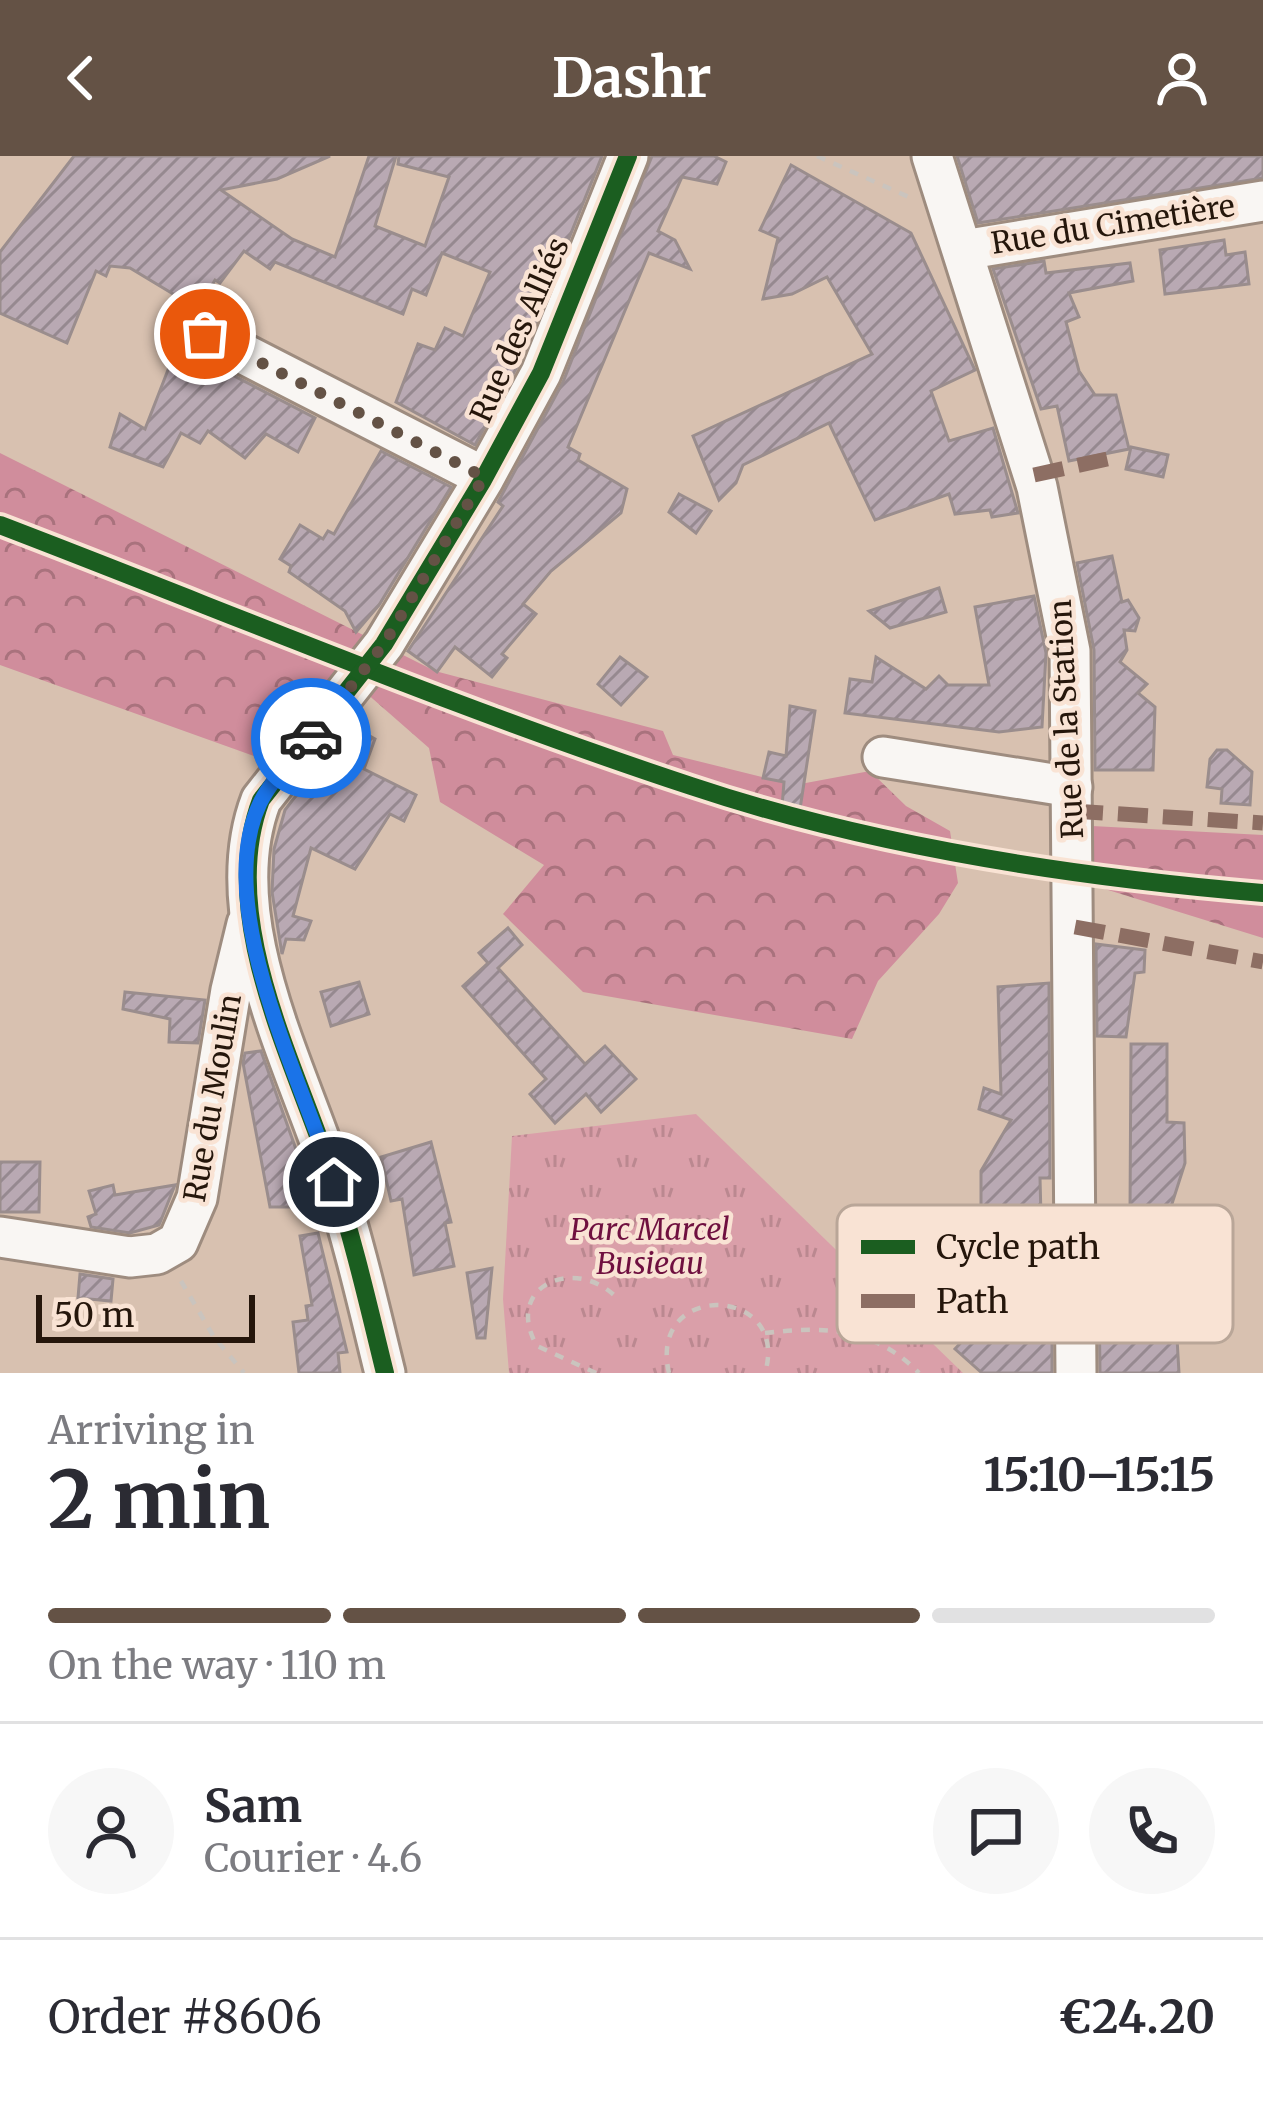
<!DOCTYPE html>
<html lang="en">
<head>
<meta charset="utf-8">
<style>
  body { margin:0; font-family:Merriweather,serif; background:#f7f7f7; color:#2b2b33; height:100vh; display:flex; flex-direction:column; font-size:45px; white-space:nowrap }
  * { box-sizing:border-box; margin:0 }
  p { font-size:39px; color:#7c7c81 }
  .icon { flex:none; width:66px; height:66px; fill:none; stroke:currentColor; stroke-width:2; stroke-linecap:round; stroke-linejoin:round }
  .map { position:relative; height:1217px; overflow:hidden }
  .side { display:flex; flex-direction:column; background:#fff; flex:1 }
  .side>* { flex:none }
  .scale { position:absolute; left:36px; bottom:30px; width:219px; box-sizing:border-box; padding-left:12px; border:6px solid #25160b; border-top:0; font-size:33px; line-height:42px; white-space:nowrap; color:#25160b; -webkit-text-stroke:9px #f9e3d4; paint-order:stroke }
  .pin { position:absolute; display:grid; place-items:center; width:102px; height:102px; color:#fff; margin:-51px; border:6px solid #fff; border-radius:50%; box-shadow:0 3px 12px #0007 }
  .courier { position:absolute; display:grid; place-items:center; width:120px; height:120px; margin:-60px; border:9px solid #1a73e8; border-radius:50%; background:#fff; color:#222; box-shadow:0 3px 15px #0007 }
  .summary em { font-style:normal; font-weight:700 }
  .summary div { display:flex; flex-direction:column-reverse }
  .summary { display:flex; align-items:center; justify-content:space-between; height:204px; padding:0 48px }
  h1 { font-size:78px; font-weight:700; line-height:90px }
  .bar { display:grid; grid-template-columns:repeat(4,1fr); gap:18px 12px; align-content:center; height:144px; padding:0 48px }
  .bar i { height:15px; border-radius:9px; background:#e1e1e2 }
  .bar .active { background:#645245 }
  .bar p { grid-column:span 4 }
  .line { display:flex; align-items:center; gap:30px; padding:0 48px; border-top:3px solid #e1e1e2 }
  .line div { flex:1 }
  .round { display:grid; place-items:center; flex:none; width:126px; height:126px; border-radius:63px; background:#f7f7f7 }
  header { display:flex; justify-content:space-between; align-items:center; height:156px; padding:0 48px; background:#645245; color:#fff; font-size:54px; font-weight:700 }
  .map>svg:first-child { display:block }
  .forest { fill:url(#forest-crowns) }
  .park { fill:url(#park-tufts) }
  .building { fill:url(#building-hatch); stroke:#9a8d8d; stroke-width:3 }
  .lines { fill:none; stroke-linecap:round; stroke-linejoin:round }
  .minor-casing { stroke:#9e8c7f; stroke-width:45 }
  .path { stroke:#cac4be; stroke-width:4.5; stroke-dasharray:9 9; stroke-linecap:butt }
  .minor { stroke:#f9f6f3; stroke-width:39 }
  .quiet { stroke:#8d6e63; stroke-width:15; stroke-dasharray:30 15; stroke-linecap:butt }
  .cycleway-casing { stroke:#f9e3d4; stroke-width:26 }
  .cycleway { stroke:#1b5e20; stroke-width:18 }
  .done { stroke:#645245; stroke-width:12; stroke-dasharray:0 21.6 }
  .route { stroke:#1a73e8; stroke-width:15 }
  .labels { text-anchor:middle; stroke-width:9; stroke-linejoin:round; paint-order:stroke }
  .street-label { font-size:30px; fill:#25160b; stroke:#f9e3d4 }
  .park-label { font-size:30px; font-style:italic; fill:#6f103f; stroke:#f9e3d4 }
  .key { fill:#f9e3d4; stroke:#b9a698; stroke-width:3 }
  .key-label { font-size:33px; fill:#25160b }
</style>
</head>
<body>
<header><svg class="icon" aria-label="back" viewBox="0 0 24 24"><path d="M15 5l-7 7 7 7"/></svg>Dashr<svg class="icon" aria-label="person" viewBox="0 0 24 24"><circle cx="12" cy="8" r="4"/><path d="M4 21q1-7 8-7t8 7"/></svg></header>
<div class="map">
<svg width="1263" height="1217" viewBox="0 0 1263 1217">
  <defs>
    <pattern id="forest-crowns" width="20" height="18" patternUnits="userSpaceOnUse" patternTransform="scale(3)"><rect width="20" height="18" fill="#d08d9c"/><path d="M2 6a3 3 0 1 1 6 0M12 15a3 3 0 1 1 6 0" fill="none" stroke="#a9727d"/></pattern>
    <pattern id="park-tufts" width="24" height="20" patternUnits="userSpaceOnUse" patternTransform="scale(3)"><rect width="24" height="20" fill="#da9fa9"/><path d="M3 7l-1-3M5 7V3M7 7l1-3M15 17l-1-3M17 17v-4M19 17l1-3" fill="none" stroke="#bb8890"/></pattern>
    <pattern id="building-hatch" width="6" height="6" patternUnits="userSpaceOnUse" patternTransform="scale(3)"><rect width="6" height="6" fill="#b9a9b3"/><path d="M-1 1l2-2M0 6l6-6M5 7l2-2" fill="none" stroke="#968990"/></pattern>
  </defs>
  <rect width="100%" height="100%" fill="#d8c1b0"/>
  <g class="forest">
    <polygon points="0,297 435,515 663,575 673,599 795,629 870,615 906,650 950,675 958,727 939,758 878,825 852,883 583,836 503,758 544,709 440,646 429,592 357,529 293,604 265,604 0,509"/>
    <polygon points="1092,670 1263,679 1263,782 1092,729"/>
  </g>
  <polygon class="park" points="696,958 963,1217 509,1217 503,1143 512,980"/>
  <g class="building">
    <polygon points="74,0 330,0 277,23 221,34 292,83 335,101 369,0 396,0 375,70 425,90 449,21 398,8 399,0 602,0 519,207 475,289 396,246 418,188 435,194 445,172 463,180 490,116 442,97 426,139 412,133 403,158 275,106 270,113 244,95 220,127 215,124 198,153 130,112 110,110 106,120 96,115 67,187 0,157 0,96"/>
    <polygon points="652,0 714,0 726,6 717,28 682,21 658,75 675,84 690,113 649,97 568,291 580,298 578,304 627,333 621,357 551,415 523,448 536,458 502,498 507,502 492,521 455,491 437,516 408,495 503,350 498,346 563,226"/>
    <polygon points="957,0 1263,0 1263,22 978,67"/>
    <polygon points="791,9 911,77 975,214 931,235 949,285 993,272 1018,357 992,361 990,354 955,358 949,338 875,364 829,267 743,309 736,327 719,344 693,280 872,198 827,121 792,138 763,143 778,82 760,74"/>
    <polygon points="1224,84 1226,99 1245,96 1249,128 1165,138 1160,94"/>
    <polygon points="1044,105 1046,117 1130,107 1133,125 1069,137 1079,161 1066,166 1079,215 1095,239 1116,239 1129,293 1069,305 1057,250 1041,253 993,113"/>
    <polygon points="180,183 194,199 315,262 298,296 266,278 245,302 208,275 200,287 181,277 163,311 110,291 120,258 145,273"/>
    <polygon points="1131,291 1168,299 1163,321 1126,313"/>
    <polygon points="381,295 451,331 379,449 356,476 345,455 289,416 291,410 280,403 300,369 323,383 328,375 334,378"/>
    <polygon points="679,338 711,355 696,377 669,356"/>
    <polygon points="1112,400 1122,446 1128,444 1139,462 1135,475 1124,474 1127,494 1120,506 1147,528 1138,537 1155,551 1153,614 1095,614 1094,494 1077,407"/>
    <polygon points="939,432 946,456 890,472 869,455"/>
    <polygon points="1034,440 1046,497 1042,571 999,576 845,557 850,523 872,526 876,501 926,533 939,520 948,529 989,529 975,451"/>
    <polygon points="620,501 647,521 621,549 598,528"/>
    <polygon points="790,550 815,555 800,653 782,651 784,626 763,622 769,596 786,600"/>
    <polygon points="350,569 375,583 364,613 416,639 404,665 390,658 355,713 311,692 293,760 311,765 304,784 286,783 282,798 272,736 274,693 285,654"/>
    <polygon points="1217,594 1227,594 1252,616 1250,649 1221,647 1222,633 1207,631 1210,603"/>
    <polygon points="508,772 522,789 498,812 585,908 605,890 636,923 601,956 586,938 555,967 530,938 546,923 463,830 488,807 479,797"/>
    <polygon points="1096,788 1145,794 1144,816 1135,817 1126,881 1097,880"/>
    <polygon points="359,826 369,858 331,870 321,836"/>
    <polygon points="1049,827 1050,1022 1040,1022 1044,1176 1052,1176 1052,1217 982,1217 955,1193 982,1164 964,1148 980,1138 970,1067 981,1067 981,1015 1011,964 979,953 984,932 1001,938 998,831"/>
    <polygon points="125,836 205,844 198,887 169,886 170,863 123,853"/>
    <polygon points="1131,888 1167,888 1167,966 1184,967 1185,1007 1169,1057 1186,1057 1188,1122 1145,1124 1144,1179 1177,1182 1179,1217 1100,1217 1099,1137 1123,1136 1115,1058 1130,1058"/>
    <polygon points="261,895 298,999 309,1051 270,1051 243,907 245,897"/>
    <polygon points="431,986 451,1066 445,1067 454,1110 414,1119 402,1043 391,1045 381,1001"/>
    <polygon points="0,1006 40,1006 39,1056 0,1056"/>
    <polygon points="113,1029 115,1039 175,1029 159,1069 130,1077 91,1071 88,1061 96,1058 89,1035"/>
    <polygon points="318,1077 347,1196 338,1197 340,1217 299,1217 293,1166 308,1164 306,1150 312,1149 300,1080"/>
    <polygon points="492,1112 485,1182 477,1182 467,1117"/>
    <polygon points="80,1118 113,1123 111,1145 78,1142"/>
  </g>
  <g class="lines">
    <g class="minor-casing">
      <g id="minor">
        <polyline points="932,0 1037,331 1070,495 1076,1217"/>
        <polyline points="963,94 1263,45"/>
        <polyline points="205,178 484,321"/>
        <polyline points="883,601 1072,631"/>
        <polyline points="0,1081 130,1101 157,1098 178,1086 197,1042 231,834 247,768"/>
        <path d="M 385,1217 C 369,1152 354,1086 333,1022 C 296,908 216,762 261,644 L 384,488 L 483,324 L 541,217 L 628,0"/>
      </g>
    </g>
    <g class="path">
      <polyline points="817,0 911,42"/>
      <polyline points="181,1125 214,1181 244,1217"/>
      <path d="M 765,1177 C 825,1170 874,1171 919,1217"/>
      <path d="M 596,1217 L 537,1190 C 503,1131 573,1100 615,1140"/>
      <path d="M 669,1217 C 647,1124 791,1129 765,1217"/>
    </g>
    <use href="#minor" class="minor"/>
    <g class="quiet">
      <polyline points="1034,319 1121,300"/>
      <polyline points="1073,655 1263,667"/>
      <polyline points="1075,771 1263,806"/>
    </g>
    <g class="cycleway-casing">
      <g id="cycleway">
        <path d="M 0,369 C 230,457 457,553 691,630 C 873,691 1072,721 1263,737"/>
        <path d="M 385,1217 C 369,1152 354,1086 333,1022 C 296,908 216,762 261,644 L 384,488 L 483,324 L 541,217 L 628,0"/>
      </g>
    </g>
    <use href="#cycleway" class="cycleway"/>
  </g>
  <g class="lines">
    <polyline class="done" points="205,178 484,321 384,488 311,582"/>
    <path class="route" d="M 311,582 C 294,602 272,623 260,647 C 211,750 302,924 334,1026"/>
  </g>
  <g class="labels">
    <g class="street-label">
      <text transform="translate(1113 69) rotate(-9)" y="10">Rue du Cimetière</text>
      <text transform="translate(520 174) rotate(-66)" y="10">Rue des Alliés</text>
      <text transform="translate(1067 563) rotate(-93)" y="10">Rue de la Station</text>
      <text transform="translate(213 942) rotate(-80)" y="10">Rue du Moulin</text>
    </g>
    <g class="park-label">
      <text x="650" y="1084">Parc Marcel<tspan x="650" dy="34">Busieau</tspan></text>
    </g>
  </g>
  <rect x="837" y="1049" width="396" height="138" rx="18" class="key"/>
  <rect x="861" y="1084" width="54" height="14" fill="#1b5e20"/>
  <rect x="861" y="1138" width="54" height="14" fill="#8d6e63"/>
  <g class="key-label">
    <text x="936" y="1103">Cycle path</text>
    <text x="936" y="1157">Path</text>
  </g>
</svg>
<div class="scale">50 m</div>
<div class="pin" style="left:205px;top:178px;background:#ea580c"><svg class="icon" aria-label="bag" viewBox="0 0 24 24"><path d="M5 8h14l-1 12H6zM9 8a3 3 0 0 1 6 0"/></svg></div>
<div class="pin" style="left:334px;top:1026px;background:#1f2937"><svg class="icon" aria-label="home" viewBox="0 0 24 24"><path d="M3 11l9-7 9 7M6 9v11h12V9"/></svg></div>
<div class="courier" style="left:311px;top:582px"><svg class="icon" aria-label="car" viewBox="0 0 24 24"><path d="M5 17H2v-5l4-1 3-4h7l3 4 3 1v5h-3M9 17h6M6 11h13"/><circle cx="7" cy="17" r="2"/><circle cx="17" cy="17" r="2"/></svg></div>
</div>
<section class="side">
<div class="summary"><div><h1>2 min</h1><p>Arriving in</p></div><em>15:10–15:15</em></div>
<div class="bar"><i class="active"></i><i class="active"></i><i class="active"></i><i></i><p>On the way · 110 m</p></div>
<div class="line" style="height:216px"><a class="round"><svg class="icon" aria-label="person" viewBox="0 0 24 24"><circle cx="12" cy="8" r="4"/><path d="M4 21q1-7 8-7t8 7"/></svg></a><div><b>Sam</b><p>Courier · 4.6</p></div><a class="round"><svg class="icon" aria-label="chat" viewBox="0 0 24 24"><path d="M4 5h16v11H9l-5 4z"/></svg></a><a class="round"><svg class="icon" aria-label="phone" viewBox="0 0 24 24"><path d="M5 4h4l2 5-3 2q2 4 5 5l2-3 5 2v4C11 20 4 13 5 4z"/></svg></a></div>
<div class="line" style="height:156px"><div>Order #8606</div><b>€24.20</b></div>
</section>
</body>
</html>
